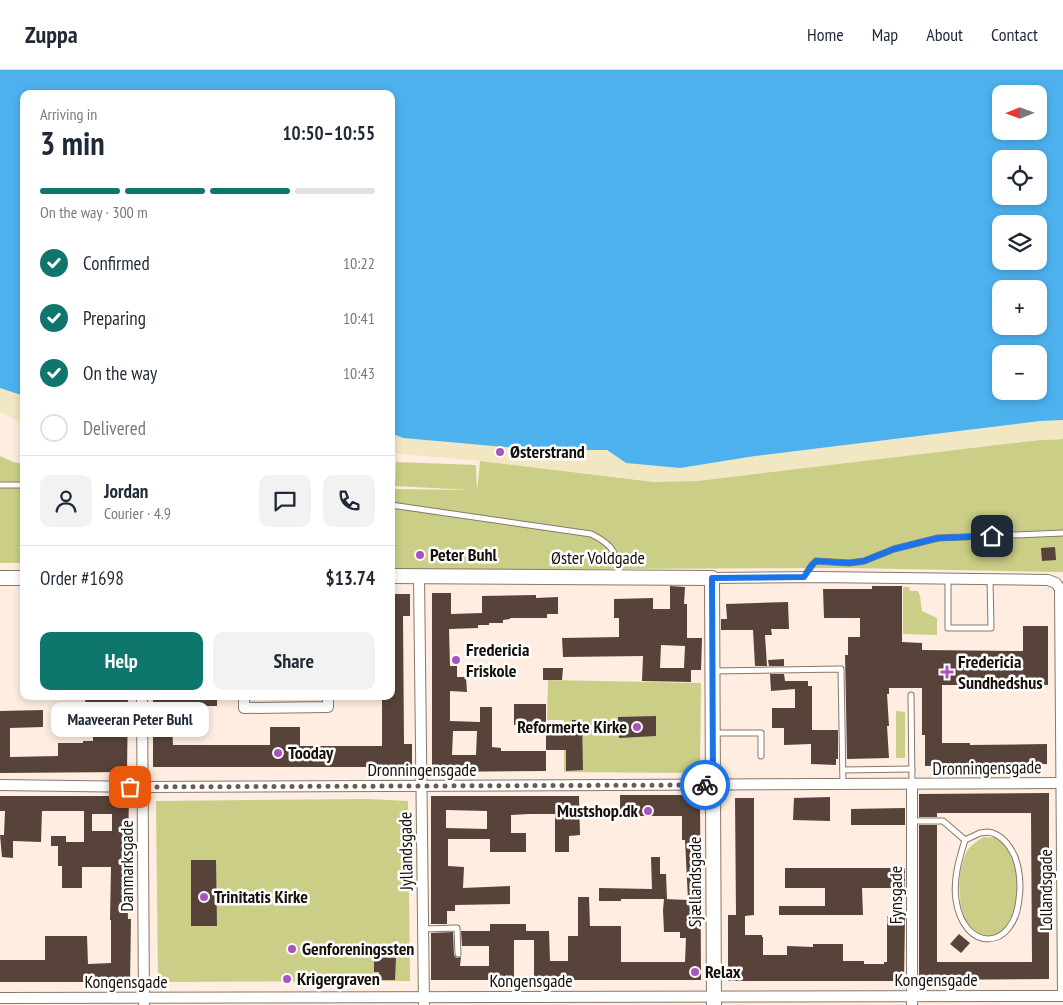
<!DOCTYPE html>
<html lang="en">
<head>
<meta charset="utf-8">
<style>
  body { margin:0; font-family:"PT Sans Narrow",sans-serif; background:#f2f2f3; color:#1f2937; height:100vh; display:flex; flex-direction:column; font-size:19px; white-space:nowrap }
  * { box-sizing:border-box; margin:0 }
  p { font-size:16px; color:#747a83 }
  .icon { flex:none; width:28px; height:28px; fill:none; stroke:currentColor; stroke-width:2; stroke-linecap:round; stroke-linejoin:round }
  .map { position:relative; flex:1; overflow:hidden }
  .drawer { position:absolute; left:20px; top:20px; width:375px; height:610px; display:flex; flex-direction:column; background:#fff; border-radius:10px; box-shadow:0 2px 8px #0003 }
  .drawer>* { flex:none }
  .needle { width:32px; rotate:269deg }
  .fabs { position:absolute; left:992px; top:15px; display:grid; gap:10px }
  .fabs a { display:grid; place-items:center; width:55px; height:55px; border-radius:10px; background:#fff; box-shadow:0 2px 8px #0003; font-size:25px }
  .pin { position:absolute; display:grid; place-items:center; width:42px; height:42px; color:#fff; margin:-21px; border-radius:10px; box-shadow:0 2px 8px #0006 }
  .courier { position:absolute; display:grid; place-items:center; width:50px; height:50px; margin:-25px; border:4px solid #1a73e8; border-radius:50%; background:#fff; color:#222; box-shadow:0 1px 6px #0007 }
  .bubble { position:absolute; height:35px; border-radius:10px; background:#fff; box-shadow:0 2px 8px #0003; font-size:16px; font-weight:600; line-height:35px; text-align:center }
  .headline em { font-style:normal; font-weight:600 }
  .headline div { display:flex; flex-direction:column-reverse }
  .headline { display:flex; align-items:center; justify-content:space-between; height:85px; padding:0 20px }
  h1 { font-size:32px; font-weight:600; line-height:38px }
  .bar { display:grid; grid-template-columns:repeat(4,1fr); gap:8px 5px; align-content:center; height:60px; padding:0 20px }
  .bar i { height:6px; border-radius:4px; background:#e0e1e3 }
  .bar .selected { background:#0f766e }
  .bar p { grid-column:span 4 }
  .line { display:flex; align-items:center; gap:12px; padding:0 20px; border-top:1px solid #e0e1e3 }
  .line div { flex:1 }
  .round { display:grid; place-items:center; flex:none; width:52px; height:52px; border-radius:10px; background:#f2f2f3 }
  ol { padding:0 20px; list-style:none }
  li { display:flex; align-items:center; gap:15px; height:55px }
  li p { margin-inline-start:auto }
  li .icon { padding:5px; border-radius:50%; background:#0f766e; color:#fff; stroke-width:4 }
  li:last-child { color:#747a83 }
  li i { width:28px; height:28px; border:2px solid #e0e1e3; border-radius:50% }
  .primary-button { display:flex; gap:10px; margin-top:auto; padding:10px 20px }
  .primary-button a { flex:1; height:58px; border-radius:10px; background:#0f766e; color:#fff; font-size:20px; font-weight:600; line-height:58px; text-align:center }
  .primary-button a+a { background:#f2f2f3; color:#1f2937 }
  header { display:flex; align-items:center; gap:30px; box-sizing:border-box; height:70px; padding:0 25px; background:#fff; border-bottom:1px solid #e0e1e3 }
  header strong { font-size:24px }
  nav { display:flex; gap:28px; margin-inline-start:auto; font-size:18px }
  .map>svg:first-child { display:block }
  .green { fill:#cace86 }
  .sand { fill:#f1e7c2 }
  .water { fill:#4db1ee; fill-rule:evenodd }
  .building { fill:#574339; fill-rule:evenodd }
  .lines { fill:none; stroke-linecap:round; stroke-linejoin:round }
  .service-casing { stroke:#8a7869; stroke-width:7 }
  .minor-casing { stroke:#8a7869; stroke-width:12 }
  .tertiary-casing { stroke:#8a7869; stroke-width:16 }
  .service { stroke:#fff; stroke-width:5 }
  .minor { stroke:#fff; stroke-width:10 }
  .tertiary { stroke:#fff; stroke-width:14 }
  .done { stroke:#685d55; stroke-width:5; stroke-dasharray:0 9 }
  .route { stroke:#1a73e8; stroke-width:6 }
  .poi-dot { fill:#ab52be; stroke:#fefefe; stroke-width:2 }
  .labels { text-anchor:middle; stroke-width:5; stroke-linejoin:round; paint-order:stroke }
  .poi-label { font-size:18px; font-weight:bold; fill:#17100a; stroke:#fefefe; text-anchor:start }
  .street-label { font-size:18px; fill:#17100a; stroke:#fefefe }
</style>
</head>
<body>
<header>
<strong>Zuppa</strong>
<nav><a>Home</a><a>Map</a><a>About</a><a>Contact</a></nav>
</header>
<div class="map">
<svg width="1063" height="935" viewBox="0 0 1063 935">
  <rect width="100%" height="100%" fill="#feede0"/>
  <g class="green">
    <polygon points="1063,369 1063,502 847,498 391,500 391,419 471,420 395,416 396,392 476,395 477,421 480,391 655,412 1039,370"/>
    <polygon points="0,386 13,392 24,394 24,493 0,493"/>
    <polygon points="903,517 909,517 910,521 918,521 920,526 922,541 937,548 937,565 903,564"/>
    <polygon points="548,610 701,613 700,699 693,703 564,702 564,650 547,650"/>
    <polygon points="896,641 905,642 905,688 896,688"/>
    <polygon points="369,729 408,731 410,911 158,912 156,731"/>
    <path d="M 984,767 L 998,768 C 1014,783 1019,803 1017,824 C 1016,841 1007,865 987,866 C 982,866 977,864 973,861 C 956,844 956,802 967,781 C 971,775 978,770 984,767 Z"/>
  </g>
  <g class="sand">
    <polygon points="0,318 24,326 24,354 0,342"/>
    <polygon points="1063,350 1063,369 1039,370 698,411 656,412 480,391 391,383 391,363 403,368 539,380 607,380 626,393 680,398 755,386 1040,351"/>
  </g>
  <path class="water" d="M 0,0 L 1063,0 L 1063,350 L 1040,351 L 755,386 L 680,398 L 626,393 L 607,380 L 539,380 L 403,368 L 391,363 L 391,24 L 24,24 L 24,326 L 0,318 ZM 1001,24 L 1039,24 L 1039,61 L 1001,61 ZM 1001,89 L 1039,89 L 1039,126 L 1001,126 ZM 1001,154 L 1039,154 L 1039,191 L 1001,191 ZM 1001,219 L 1039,219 L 1039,256 L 1001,256 ZM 1001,284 L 1039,284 L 1039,321 L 1001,321 Z"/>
  <g class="building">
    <polygon points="1055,477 1056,490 1042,491 1041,478"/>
    <path d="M 670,516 L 685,517 L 684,534 L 687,534 L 687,568 L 702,568 L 701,600 L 691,600 L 691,612 L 642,611 L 643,586 L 563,587 L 562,568 L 619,567 L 619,548 L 614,548 L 614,529 L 653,528 L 653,539 L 670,539 ZM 661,575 L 685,576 L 684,598 L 660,598 Z"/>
    <polygon points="872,516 902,516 902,572 922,573 922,580 1023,581 1023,556 1048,556 1048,615 942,615 942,673 970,673 970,675 1047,674 1047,694 925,696 925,665 922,665 922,618 889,618 889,624 887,624 889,656 887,656 889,688 847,689 845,585 848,585 848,567 860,567 860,548 824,548 823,519 872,519"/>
    <path d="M 432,523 L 451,523 L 451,544 L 482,543 L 482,526 L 536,525 L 536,528 L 558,527 L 558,544 L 547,544 L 547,548 L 510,548 L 510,549 L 503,550 L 503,553 L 489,553 L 489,555 L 478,555 L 478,558 L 449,559 L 450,596 L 457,596 L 457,607 L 466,607 L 467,622 L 450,621 L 450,651 L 480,652 L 480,637 L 492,637 L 492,677 L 501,678 L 501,681 L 546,681 L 546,701 L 432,702 ZM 453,661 L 477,661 L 476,685 L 452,685 Z"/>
    <polygon points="391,524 410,524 410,546 403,546 404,674 412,674 412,697 153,697 153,626 217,626 217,636 204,636 204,651 172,652 173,675 270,675 270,657 300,657 300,676 382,676 382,626 391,626"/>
    <polygon points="788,532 789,559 771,559 772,565 765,565 767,596 755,596 753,560 721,560 721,549 727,549 726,534"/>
    <polygon points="784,589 784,596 769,596 768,590"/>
    <polygon points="543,598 563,598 562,610 543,610"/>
    <polygon points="770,604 784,604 785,611 808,611 808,616 812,616 812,660 838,660 838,689 836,689 836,695 811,694 811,674 784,675 784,658 772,658 772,638 795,638 795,619 771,621"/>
    <polygon points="128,626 127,702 0,703 0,641 43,640 43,657 10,658 10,687 58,686 58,673 83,673 83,671 93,671 93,667 112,667 113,642 86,642 85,628"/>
    <rect x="514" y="634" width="32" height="21"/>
    <polygon points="656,646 656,666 619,668 618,647"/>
    <polygon points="572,650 582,650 583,700 566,701 566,680 546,680 546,657 572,657"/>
    <polygon points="1049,723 1049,909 919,910 919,755 937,755 937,892 1032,892 1031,743 937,743 937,747 919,747 919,724"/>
    <polygon points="620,725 700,725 701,910 534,910 534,870 514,870 514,910 431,910 431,863 453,862 454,885 456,888 461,887 460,896 489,896 489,876 462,876 461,861 490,861 490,854 526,854 526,861 549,861 550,891 568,891 568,866 578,866 578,827 589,827 590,856 621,856 621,892 685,892 686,868 680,868 680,862 664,862 663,840 664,829 688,830 685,770 682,770 682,746 620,746"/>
    <path d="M 0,726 L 129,726 L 127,823 L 128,849 L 131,849 L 130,912 L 0,912 L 0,890 L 45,890 L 45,866 L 87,866 L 88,894 L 111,893 L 111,850 L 110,850 L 111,797 L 82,797 L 82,818 L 62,818 L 62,796 L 58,796 L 58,776 L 51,776 L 51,766 L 66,766 L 66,772 L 84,772 L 84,741 L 42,741 L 41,772 L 13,771 L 13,788 L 2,787 L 0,765 L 4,765 L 5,741 L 0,741 ZM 92,744 L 112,744 L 112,761 L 92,761 Z"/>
    <path d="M 431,726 L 579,726 L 580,765 L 569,766 L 569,782 L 555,782 L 555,744 L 529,744 L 511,745 L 511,763 L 526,763 L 526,782 L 490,782 L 490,769 L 448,769 L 448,796 L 464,797 L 463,818 L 510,816 L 510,834 L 455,835 L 455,841 L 447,841 L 447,854 L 431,854 ZM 446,740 L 487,741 L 487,759 L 446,758 Z"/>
    <polygon points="830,727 830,751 793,750 794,728"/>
    <polygon points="735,728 754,728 754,845 745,846 745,865 762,865 762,867 763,867 763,885 787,885 787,876 813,877 813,874 843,874 843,891 864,891 864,894 884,894 884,892 887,892 887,846 905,847 904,911 728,911 728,845 736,845"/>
    <polygon points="905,738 905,755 851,755 851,739"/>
    <polygon points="651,787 660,787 660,804 666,804 667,829 621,829 621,831 599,831 599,818 652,819"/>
    <polygon points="191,790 216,790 217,856 191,856"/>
    <polygon points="785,798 905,798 905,818 862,818 863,845 779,845 779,836 825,836 825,818 785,818"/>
    <polygon points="959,864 970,873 961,883 950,874"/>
    <polygon points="374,887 396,888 395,910 379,910 379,902 374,902"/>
  </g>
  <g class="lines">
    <g class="service-casing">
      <g id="service">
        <polyline points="0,415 24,415"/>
        <path d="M 391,435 L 591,464 C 614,475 616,483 620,506"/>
        <polyline points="804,507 812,495 816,491 849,493 864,491 894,479 938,468 1063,463"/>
        <polyline points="948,508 948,558 991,558 990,509"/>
        <polyline points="712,601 841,599 843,714"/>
        <polyline points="911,625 912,714"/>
        <polyline points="714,663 761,663 761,686"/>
        <polyline points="843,700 912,699"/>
        <polyline points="912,751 943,751 965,770"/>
        <path d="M 988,762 C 1001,764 1010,776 1015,787 C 1020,801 1021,815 1019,829 C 1014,881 964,883 956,830 C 953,810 959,789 965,770 L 980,763 Z"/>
        <polyline points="424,859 457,858 458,884"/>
      </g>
    </g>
    <g class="minor-casing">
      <g id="minor">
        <polyline points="419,506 424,935"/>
        <polyline points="712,508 817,507 1048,510 1056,513 1060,519 1063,926"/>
        <polyline points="142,626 144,933"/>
        <polyline points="244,626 244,638 328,637 328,626"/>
        <polyline points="0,715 143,717 1063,713"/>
        <polyline points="912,715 912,935"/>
        <polyline points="0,928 1063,926"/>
      </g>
    </g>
    <g class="tertiary-casing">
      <g id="tertiary">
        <polyline points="391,506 712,508 714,935"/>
        <polyline points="0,508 24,508"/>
      </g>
    </g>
    <use href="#service" class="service"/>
    <use href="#minor" class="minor"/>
    <use href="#tertiary" class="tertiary"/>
  </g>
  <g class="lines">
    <polyline class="done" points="130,717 705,715"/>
    <polyline class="route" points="705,715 713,715 712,508 804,507 812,495 816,491 849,493 864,491 894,479 938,468 992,466"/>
  </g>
  <g class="poi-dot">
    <circle cx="500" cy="382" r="5"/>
    <circle cx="420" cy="485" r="5"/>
    <circle cx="456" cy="590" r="5"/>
    <path d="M944.5 594.5h5v5h5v5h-5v5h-5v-5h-5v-5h5z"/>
    <circle cx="637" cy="657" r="5"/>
    <circle cx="278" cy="683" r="5"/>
    <circle cx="648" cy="741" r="5"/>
    <circle cx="204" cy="827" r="5"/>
    <circle cx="292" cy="879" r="5"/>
    <circle cx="695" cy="902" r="5"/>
    <circle cx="287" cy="909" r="5"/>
  </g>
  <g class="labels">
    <g class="poi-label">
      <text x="510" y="388">Østerstrand</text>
      <text x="430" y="491">Peter Buhl</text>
      <text x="466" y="586">Fredericia<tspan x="466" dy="21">Friskole</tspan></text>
      <text x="958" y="598">Fredericia<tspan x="958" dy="21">Sundhedshus</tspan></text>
      <text x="627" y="663" text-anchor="end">Reformerte Kirke</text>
      <text x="288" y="689">Tooday</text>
      <text x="638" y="747" text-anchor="end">Mustshop.dk</text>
      <text x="214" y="833">Trinitatis Kirke</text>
      <text x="302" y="885">Genforeningssten</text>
      <text x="705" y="908">Relax</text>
      <text x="297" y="915">Krigergraven</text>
    </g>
    <g class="street-label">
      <text x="598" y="494">Øster Voldgade</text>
      <text transform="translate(987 698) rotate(-1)" y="6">Dronningensgade</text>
      <text x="422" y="706">Dronningensgade</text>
      <text transform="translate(406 781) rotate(-91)" y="6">Jyllandsgade</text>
      <text transform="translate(127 796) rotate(-90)" y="6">Danmarksgade</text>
      <text transform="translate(695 812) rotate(-90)" y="6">Sjællandsgade</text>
      <text transform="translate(1046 820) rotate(-90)" y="6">Lollandsgade</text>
      <text transform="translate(896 825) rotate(-90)" y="6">Fynsgade</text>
      <text x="936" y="916">Kongensgade</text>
      <text x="531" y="917">Kongensgade</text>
      <text x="126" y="918">Kongensgade</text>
    </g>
  </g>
</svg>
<div class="fabs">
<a><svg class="needle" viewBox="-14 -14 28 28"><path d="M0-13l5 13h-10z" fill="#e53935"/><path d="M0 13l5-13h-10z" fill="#747a83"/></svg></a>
<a><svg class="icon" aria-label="locate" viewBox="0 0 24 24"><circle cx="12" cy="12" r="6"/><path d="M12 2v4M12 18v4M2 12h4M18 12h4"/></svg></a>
<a><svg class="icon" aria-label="layers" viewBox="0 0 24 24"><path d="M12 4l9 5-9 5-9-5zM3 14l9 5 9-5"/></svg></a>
<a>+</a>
<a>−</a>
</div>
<div class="pin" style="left:130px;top:717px;background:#ea580c"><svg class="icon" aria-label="bag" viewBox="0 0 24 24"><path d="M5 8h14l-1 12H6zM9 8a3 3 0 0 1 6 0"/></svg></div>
<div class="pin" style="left:992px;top:466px;background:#1f2937"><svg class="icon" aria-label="home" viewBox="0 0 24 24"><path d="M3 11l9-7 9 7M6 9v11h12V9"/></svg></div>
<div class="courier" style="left:705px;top:715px"><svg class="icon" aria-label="bike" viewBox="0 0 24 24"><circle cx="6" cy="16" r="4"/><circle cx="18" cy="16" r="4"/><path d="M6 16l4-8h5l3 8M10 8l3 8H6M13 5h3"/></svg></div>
<div class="bubble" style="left:51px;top:632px;width:158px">Maaveeran Peter Buhl</div>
<section class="drawer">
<div class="headline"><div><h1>3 min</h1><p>Arriving in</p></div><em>10:50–10:55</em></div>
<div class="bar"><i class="selected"></i><i class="selected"></i><i class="selected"></i><i></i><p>On the way · 300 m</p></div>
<ol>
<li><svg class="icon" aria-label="check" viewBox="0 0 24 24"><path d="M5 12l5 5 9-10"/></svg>Confirmed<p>10:22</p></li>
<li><svg class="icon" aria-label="check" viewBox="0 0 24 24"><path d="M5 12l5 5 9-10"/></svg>Preparing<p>10:41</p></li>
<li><svg class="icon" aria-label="check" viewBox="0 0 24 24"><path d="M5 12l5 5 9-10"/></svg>On the way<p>10:43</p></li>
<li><i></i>Delivered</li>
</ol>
<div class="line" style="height:90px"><a class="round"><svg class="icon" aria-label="person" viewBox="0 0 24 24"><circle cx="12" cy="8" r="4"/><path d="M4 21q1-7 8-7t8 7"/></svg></a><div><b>Jordan</b><p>Courier · 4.9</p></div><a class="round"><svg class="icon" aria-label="chat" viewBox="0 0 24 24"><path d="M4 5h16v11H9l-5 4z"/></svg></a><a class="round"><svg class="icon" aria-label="phone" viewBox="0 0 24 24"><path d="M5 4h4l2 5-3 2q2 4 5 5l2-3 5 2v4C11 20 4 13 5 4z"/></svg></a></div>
<div class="line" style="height:65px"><div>Order #1698</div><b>$13.74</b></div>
<div class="primary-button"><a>Help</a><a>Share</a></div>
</section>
</div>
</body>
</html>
